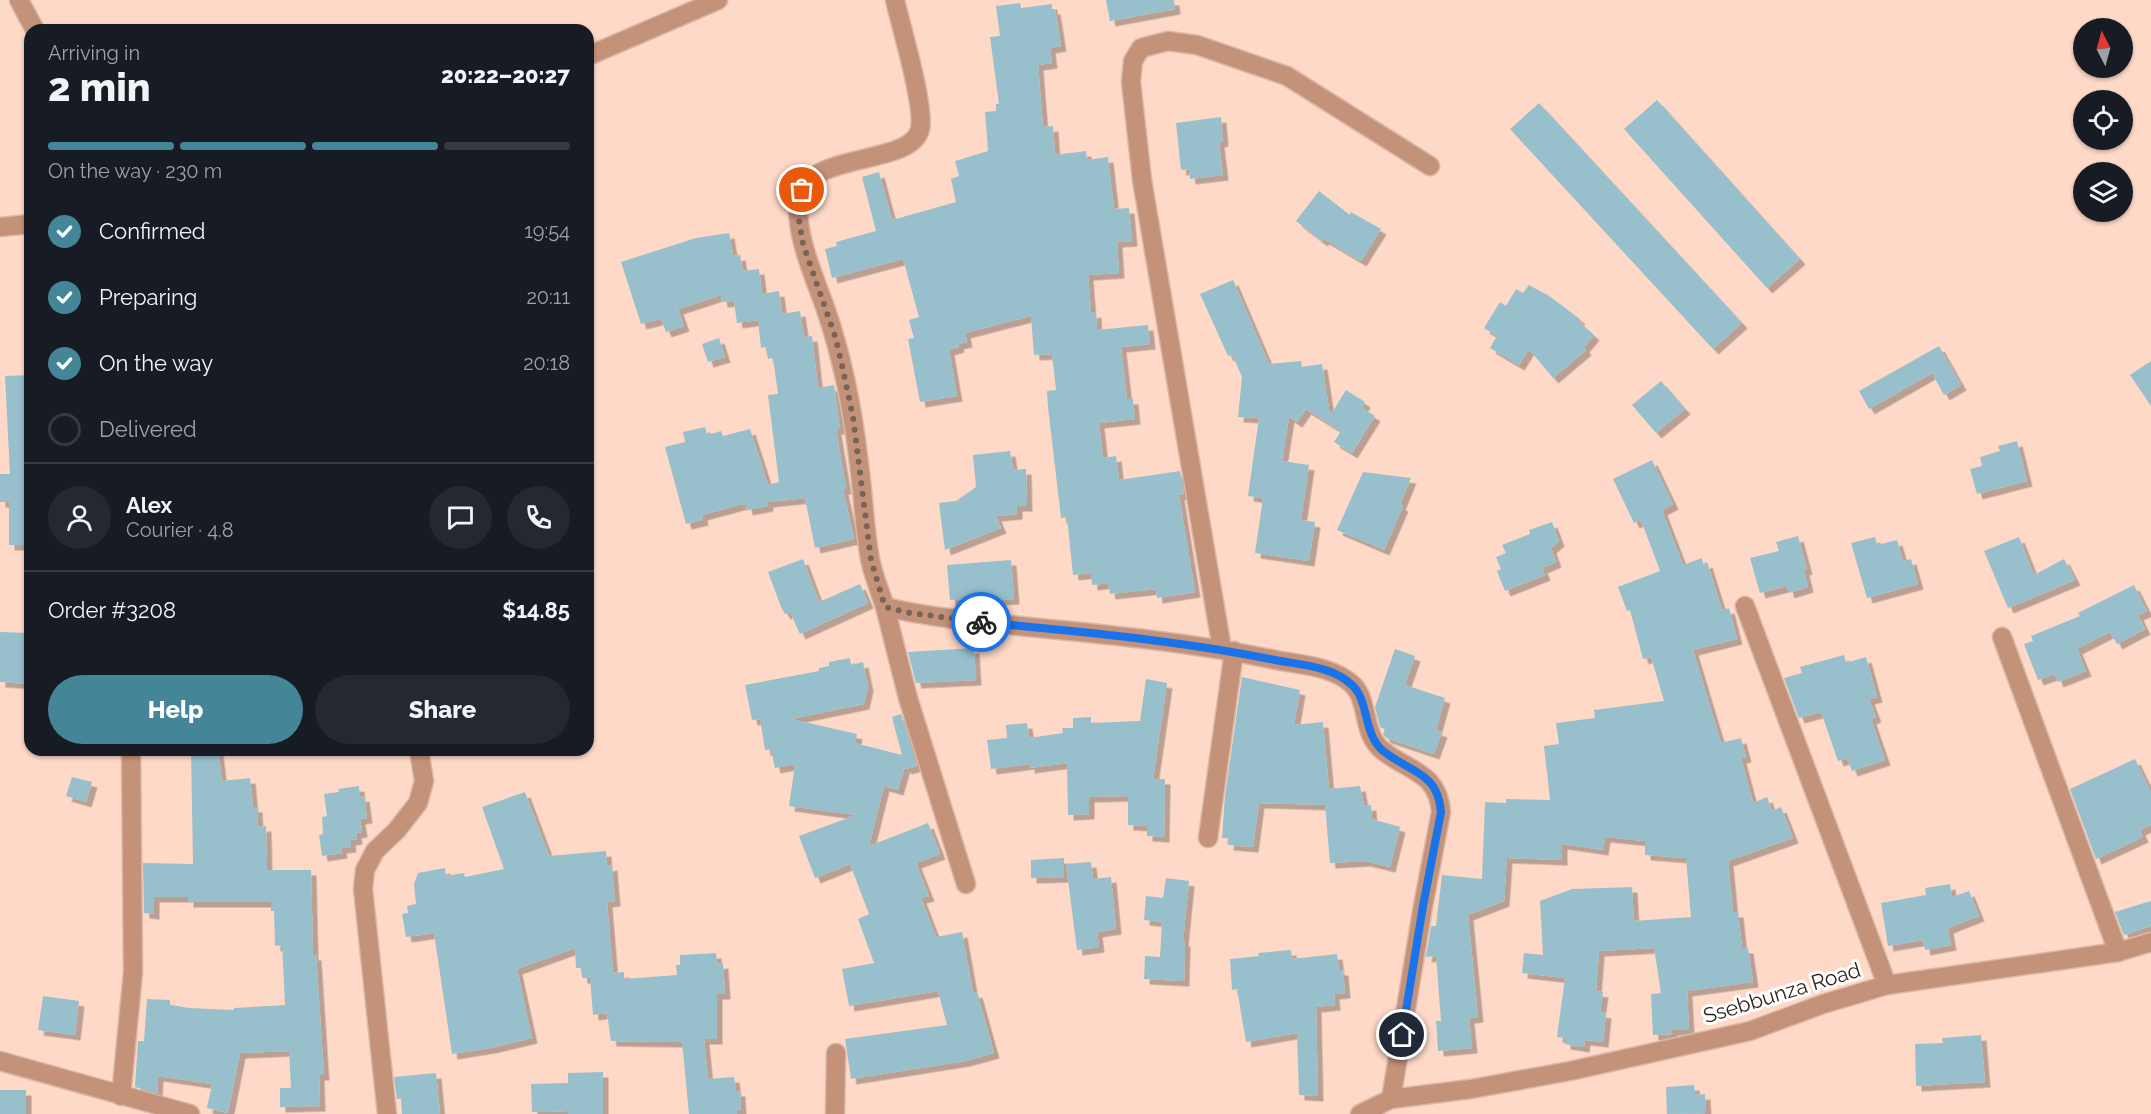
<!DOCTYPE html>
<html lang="en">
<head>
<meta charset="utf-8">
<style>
  body { margin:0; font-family:Raleway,sans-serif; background:#242831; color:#f1f3f6; height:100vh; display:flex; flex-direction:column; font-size:22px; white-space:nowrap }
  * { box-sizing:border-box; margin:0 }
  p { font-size:20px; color:#9ea1a6 }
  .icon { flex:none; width:33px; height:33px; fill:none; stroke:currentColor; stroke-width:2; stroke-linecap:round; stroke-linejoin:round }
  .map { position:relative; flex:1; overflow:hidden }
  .details { position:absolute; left:24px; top:24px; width:570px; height:732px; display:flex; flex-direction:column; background:#171b24; border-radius:18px; box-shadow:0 2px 4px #0004 }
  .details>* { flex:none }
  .needle { width:39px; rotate:354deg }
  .tools { position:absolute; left:2073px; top:18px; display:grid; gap:12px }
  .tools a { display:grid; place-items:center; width:60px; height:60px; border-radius:50%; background:#171b24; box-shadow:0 2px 4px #0004; font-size:30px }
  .pin { position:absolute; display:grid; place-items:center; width:51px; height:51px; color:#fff; margin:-26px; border:3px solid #fff; border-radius:50%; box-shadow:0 2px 6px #0007 }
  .courier { position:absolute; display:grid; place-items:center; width:60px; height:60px; margin:-30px; border:4px solid #1a73e8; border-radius:50%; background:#fff; color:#222; box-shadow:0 2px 8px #0007 }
  .head em { font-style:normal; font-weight:800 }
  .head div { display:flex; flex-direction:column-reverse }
  .head { display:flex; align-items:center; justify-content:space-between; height:102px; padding:0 24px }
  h1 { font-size:39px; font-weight:800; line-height:45px }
  .bar { display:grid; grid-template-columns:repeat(4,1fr); gap:9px 6px; align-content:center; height:72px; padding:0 24px }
  .bar i { height:8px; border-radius:4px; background:#363941 }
  .bar .on { background:#448697 }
  .bar p { grid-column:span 4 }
  .line { display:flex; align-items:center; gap:15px; padding:0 24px; border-top:2px solid #363941 }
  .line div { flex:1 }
  .round { display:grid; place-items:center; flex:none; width:63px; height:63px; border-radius:32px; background:#242831 }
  ol { padding:0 24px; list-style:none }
  li { display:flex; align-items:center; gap:18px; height:66px }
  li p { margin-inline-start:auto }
  li .icon { padding:6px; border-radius:50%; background:#448697; color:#fff; stroke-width:4 }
  li:last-child { color:#9ea1a6 }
  li i { width:33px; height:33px; border:3px solid #363941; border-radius:50% }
  .action { display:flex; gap:12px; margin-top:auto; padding:12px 24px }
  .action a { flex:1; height:69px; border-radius:36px; background:#448697; color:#fff; font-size:24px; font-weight:800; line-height:69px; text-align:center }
  .action a+a { background:#242831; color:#f1f3f6 }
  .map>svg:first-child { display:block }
  .building { fill:#97c0cc; filter:url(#shadow) }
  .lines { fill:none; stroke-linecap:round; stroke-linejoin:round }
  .minor-casing { stroke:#d9b8a9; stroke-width:21 }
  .minor { stroke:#c49279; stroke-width:18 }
  .done { stroke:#786359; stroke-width:6; stroke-dasharray:0 10.8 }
  .route { stroke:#1a73e8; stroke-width:8 }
  .labels { text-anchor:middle; stroke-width:6; stroke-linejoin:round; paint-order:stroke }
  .street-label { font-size:21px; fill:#30231d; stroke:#fff }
</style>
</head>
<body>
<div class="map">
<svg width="2151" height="1114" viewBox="0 0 2151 1114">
  <defs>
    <filter id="shadow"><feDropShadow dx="5.5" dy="5.5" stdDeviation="0" flood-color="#0004"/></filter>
  </defs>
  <rect width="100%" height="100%" fill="#fed9c8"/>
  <g class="building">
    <polygon points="1106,0 1174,0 1175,9 1110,21"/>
    <polygon points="1020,3 1021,8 1052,4 1052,9 1055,9 1061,46 1050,48 1052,63 1038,65 1043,127 1053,126 1055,155 1086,151 1087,160 1108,157 1114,209 1129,208 1132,241 1117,242 1119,273 1088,275 1091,313 1096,312 1097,330 1148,325 1150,344 1121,347 1127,399 1133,399 1135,419 1099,423 1103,458 1116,456 1119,480 1180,471 1184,494 1179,495 1195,592 1157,598 1156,589 1110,594 1108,583 1092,585 1091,573 1073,575 1067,517 1061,518 1048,407 1047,391 1056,390 1052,354 1034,355 1031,316 965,333 967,342 958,344 959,347 949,350 957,396 920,402 908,339 914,338 909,320 919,317 903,259 832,278 825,249 837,246 836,242 876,231 862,177 879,172 892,220 956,202 951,179 959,176 955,161 988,151 985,112 996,111 996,104 999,104 990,37 1000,36 996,6"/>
    <polygon points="1657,100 1800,259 1767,288 1624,129"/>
    <polygon points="1539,103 1742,323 1713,349 1510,129"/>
    <polygon points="1221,117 1223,141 1219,142 1223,175 1190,179 1189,169 1181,170 1176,123"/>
    <polygon points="1319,191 1350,215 1351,212 1381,229 1361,261 1324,239 1322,241 1296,221"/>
    <polygon points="729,233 733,256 740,255 743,271 759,269 762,294 779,291 782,314 800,311 804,337 812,336 818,388 834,385 840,429 836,429 846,489 843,489 854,539 815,548 805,498 768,502 768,506 747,510 746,504 739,505 702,515 703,520 686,524 665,447 685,442 683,432 705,427 707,435 721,431 723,436 750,429 768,485 779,482 768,395 778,394 773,358 768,359 766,347 761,348 758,320 737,323 734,301 722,302 721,295 678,309 684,326 666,332 661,319 641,324 621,262 696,238"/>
    <polygon points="1233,280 1269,364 1301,361 1302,367 1322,364 1330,416 1346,390 1365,402 1362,408 1375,416 1352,453 1334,442 1341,431 1306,409 1297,422 1289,417 1282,461 1309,465 1301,520 1315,522 1309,561 1255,553 1263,498 1248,496 1259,418 1238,417 1242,377 1232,354 1228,356 1200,294"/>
    <polygon points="1529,285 1545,294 1545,293 1580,319 1578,321 1594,335 1584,347 1586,350 1553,378 1529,349 1519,365 1490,348 1497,336 1484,328 1500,302 1506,306 1516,289 1523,293"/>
    <polygon points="719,338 725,357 708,362 702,344"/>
    <polygon points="1939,346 1961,385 1944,395 1932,373 1869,409 1859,391"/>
    <polygon points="2151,361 2151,406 2130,375"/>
    <polygon points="30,375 30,540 28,540 28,545 9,545 9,502 0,502 0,474 10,474 5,376"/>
    <polygon points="1661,381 1685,409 1656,433 1632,405"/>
    <polygon points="2017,441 2027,481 1977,494 1970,469 1982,466 1980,457 2000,451 1998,446"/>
    <polygon points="1010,451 1013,470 1026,469 1027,506 1017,506 1017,514 996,516 1001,528 945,550 939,503 956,501 976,487 973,455"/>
    <polygon points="1652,460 1673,504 1662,510 1683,565 1702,558 1703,564 1707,562 1722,610 1729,608 1737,639 1693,650 1721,743 1741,738 1746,757 1741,758 1753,803 1767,797 1772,811 1781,807 1793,838 1728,861 1733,912 1738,912 1742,948 1748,948 1753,982 1687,991 1689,1029 1672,1030 1672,1034 1653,1035 1651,994 1661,993 1654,948 1599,951 1596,991 1603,992 1600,1012 1606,1013 1603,1042 1585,1040 1584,1047 1565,1044 1565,1038 1557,1037 1565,978 1522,973 1524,953 1543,955 1540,901 1572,889 1632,887 1634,921 1691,917 1686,858 1645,855 1645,841 1605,837 1603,850 1562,844 1562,860 1507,858 1504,901 1468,915 1478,1017 1469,1018 1472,1048 1438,1051 1436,1021 1441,1021 1436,956 1426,957 1431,926 1436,926 1442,875 1482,879 1485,802 1506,803 1506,799 1550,800 1544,746 1559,744 1556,723 1595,718 1594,710 1664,701 1651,657 1643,659 1630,610 1627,611 1618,587 1660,571 1641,520 1634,523 1613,479"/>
    <polygon points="1363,472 1411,478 1400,505 1403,506 1384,550 1337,530"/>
    <polygon points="1552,522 1559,541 1551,548 1556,562 1542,568 1545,575 1505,591 1497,571 1501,569 1496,557 1506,553 1502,545 1530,534 1529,530"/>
    <polygon points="1798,536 1807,569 1804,570 1808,587 1789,593 1787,586 1760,593 1750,558 1779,551 1776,542"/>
    <polygon points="1875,537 1877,545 1897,540 1903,561 1911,559 1918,584 1867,598 1851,543"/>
    <polygon points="2019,537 2034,575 2064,559 2075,580 2008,608 1984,551"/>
    <polygon points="803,559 819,602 860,584 868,603 800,634 790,612 785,614 781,607 768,572"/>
    <polygon points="1011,560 1014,599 994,600 994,596 950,600 947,565"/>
    <polygon points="2134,585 2147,611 2138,615 2145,629 2117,644 2110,632 2077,649 2086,671 2058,682 2055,674 2038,680 2024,644 2033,641 2031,636 2080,616 2078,613"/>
    <polygon points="0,632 30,633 30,684 0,682"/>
    <polygon points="974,648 976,680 916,683 908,652"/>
    <polygon points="1395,649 1415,656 1405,685 1445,698 1436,730 1442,732 1434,754 1386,738 1383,734 1385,729 1380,727 1375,707"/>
    <polygon points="1844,655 1846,663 1866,657 1877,697 1869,699 1876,717 1871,719 1885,760 1852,771 1847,758 1838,761 1821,712 1799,718 1784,678 1802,673 1800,667"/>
    <polygon points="850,658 851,665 863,662 868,686 864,704 791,719 857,734 855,743 902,755 892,717 901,714 917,766 906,769 905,766 898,790 884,786 869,846 928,823 940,854 916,863 929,896 921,898 936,937 962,932 973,993 977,992 994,1053 965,1061 851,1079 845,1039 947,1025 938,991 849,1006 842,969 874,963 858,919 869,914 850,864 815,878 799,836 856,815 789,806 795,764 775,768 771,749 765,750 760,719 752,720 745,685 819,671 819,668 829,666 829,662"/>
    <polygon points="1242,677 1300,690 1294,725 1323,722 1329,789 1360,786 1364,806 1371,805 1372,819 1400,827 1390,867 1365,861 1330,863 1325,805 1259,803 1253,847 1228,845 1229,838 1222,838 1225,796"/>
    <polygon points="1146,679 1167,683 1153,779 1165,779 1164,837 1147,836 1147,826 1128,825 1128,796 1089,797 1089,814 1068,815 1067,763 1029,768 1029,764 991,769 987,740 1007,738 1006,725 1027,723 1029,738 1063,733 1062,728 1073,728 1073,718 1091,717 1091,723 1140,721"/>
    <polygon points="191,750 218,750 222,781 250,778 253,807 257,807 258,827 266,826 267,870 311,870 313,955 316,955 324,1075 319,1075 320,1106 280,1107 280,1088 291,1088 289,1051 240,1053 228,1113 207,1108 212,1084 158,1076 157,1093 135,1087 138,1041 144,1041 147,999 170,1000 170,1005 189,1008 234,1010 234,1008 285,1005 282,945 275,946 274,911 271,911 271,902 188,902 188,897 154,897 154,914 144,913 143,863 193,864"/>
    <polygon points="2135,759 2151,792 2151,825 2140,830 2143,837 2096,859 2070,789"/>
    <polygon points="72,777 92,782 86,802 66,796"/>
    <polygon points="359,786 360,797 364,796 367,818 360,819 362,832 356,833 357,839 350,840 351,847 341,848 342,853 322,856 319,835 323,834 322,817 327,816 324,794 339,792 338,789"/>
    <polygon points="525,792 549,856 606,851 607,866 612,865 615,901 607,902 613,973 624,972 624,979 677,975 676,965 680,965 680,955 716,953 717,964 723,963 725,994 717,994 717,1039 704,1039 708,1079 734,1077 736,1091 740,1091 741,1109 737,1110 737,1114 689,1114 682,1042 611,1041 607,1013 593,1015 590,978 582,978 581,968 576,968 575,948 517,969 532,1038 490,1048 452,1054 434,933 406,937 402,914 408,913 407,906 416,904 414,884 418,873 445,868 446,876 464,873 465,877 504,869 482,807"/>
    <polygon points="1064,858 1064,877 1031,878 1031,860"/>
    <polygon points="1091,862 1093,879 1111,877 1116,929 1097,932 1099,947 1077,950 1066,864"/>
    <polygon points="1166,878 1189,881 1183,941 1185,941 1184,981 1144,979 1145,956 1160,957 1162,922 1144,920 1146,896 1163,898"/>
    <polygon points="1950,884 1952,897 1969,891 1979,916 1948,928 1951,945 1925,950 1923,940 1888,946 1881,903 1926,895 1925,888"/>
    <polygon points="2151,901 2151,926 2124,935 2115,912"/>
    <polygon points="1291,950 1292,959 1337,954 1339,970 1343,970 1345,993 1334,994 1335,1005 1316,1007 1318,1096 1299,1095 1297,1033 1246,1042 1237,989 1232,990 1230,959 1259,956 1258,953"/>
    <polygon points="43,996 79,1001 75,1035 38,1030"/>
    <polygon points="1981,1035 1985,1082 1916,1086 1915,1044 1943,1043 1942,1038"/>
    <polygon points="603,1072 603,1114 568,1114 568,1111 532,1112 531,1084 568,1083 568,1073"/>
    <polygon points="436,1073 440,1114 402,1114 401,1099 397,1099 394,1077"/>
    <polygon points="1694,1085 1695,1095 1705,1094 1706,1113 1667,1114 1666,1087"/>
    <rect x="0" y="1090" width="26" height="24"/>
  </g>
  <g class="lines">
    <g class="minor-casing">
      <g id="minor">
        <polyline points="19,0 35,30"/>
        <path d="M 895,0 C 901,27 925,106 920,129 C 912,165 816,152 801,192 C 790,225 815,278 826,310 C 842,357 852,406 858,456 C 863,490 864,525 870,559 C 873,575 880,591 885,607 C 932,618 981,622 1029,627 C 1112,635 1195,643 1276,660 C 1301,665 1333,666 1353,685 C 1369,701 1362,734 1382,750 C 1409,772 1438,772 1441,812 L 1423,906 L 1391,1099"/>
        <polyline points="588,56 718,0"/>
        <polyline points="0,227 30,224"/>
        <polyline points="1745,606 1887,985"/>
        <polyline points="885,607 908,698 966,884"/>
        <polyline points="2002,637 2118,952"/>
        <polyline points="1222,649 1142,180 1131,82 1133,61 1141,48 1168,41 1197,45 1287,76 1430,166"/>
        <polyline points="1208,838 1234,651"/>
        <polyline points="0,1061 190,1114"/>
        <polyline points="121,1096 133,972 131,750"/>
        <polyline points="387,1114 363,889 365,870 375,851 397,830 418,803 424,781 419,750"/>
        <polyline points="835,1114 836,1053"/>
        <polyline points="1360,1114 1391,1099 1471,1089 1570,1071 1750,1031 1823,1004 1887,985 2118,952 2151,942"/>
      </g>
    </g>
    <use href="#minor" class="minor"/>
  </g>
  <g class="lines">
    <polyline class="done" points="802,190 797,208 803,244 836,339 843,370 853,417 871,560 885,607 910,613 981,622"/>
    <path class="route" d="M 981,622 C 1080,632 1178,640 1275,660 C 1301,665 1332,666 1352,685 C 1369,700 1363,733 1382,750 C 1408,772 1438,771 1441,812 L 1423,906 L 1402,1035"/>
  </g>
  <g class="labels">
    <g class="street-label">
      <text transform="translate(1782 993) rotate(-17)" y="7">Ssebbunza Road</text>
    </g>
  </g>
</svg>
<div class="tools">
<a><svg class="needle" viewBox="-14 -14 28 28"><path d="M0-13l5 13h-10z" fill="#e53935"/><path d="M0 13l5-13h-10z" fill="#9ea1a6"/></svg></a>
<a><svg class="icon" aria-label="locate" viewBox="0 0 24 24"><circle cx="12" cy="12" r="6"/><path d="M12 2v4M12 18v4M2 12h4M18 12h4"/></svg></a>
<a><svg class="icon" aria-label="layers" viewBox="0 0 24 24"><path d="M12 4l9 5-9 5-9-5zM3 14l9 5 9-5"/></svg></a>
</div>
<div class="pin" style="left:802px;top:190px;background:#ea580c"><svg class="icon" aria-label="bag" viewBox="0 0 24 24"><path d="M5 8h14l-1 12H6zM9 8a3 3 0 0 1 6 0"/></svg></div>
<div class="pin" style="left:1402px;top:1035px;background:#1f2937"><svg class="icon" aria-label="home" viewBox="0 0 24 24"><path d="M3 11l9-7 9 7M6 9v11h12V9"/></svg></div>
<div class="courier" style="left:981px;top:622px"><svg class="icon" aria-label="bike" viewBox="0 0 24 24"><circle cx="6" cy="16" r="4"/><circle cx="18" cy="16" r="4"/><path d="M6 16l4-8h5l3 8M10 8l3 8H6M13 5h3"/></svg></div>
<section class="details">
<div class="head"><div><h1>2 min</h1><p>Arriving in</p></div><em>20:22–20:27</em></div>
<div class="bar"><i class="on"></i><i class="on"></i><i class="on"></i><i></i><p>On the way · 230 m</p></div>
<ol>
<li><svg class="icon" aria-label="check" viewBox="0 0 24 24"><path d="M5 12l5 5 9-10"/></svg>Confirmed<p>19:54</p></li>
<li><svg class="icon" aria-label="check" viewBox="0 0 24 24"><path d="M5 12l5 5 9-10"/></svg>Preparing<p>20:11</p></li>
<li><svg class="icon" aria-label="check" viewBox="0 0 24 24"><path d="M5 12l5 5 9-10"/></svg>On the way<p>20:18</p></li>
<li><i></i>Delivered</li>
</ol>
<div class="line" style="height:108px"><a class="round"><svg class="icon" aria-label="person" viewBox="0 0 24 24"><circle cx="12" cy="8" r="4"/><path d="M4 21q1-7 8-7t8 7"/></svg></a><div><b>Alex</b><p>Courier · 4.8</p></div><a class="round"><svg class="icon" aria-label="chat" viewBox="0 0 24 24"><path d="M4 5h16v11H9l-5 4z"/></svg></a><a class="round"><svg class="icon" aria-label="phone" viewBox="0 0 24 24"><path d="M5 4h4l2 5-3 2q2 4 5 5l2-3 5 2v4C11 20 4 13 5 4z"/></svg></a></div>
<div class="line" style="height:78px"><div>Order #3208</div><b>$14.85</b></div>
<div class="action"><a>Help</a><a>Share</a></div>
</section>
</div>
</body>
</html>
